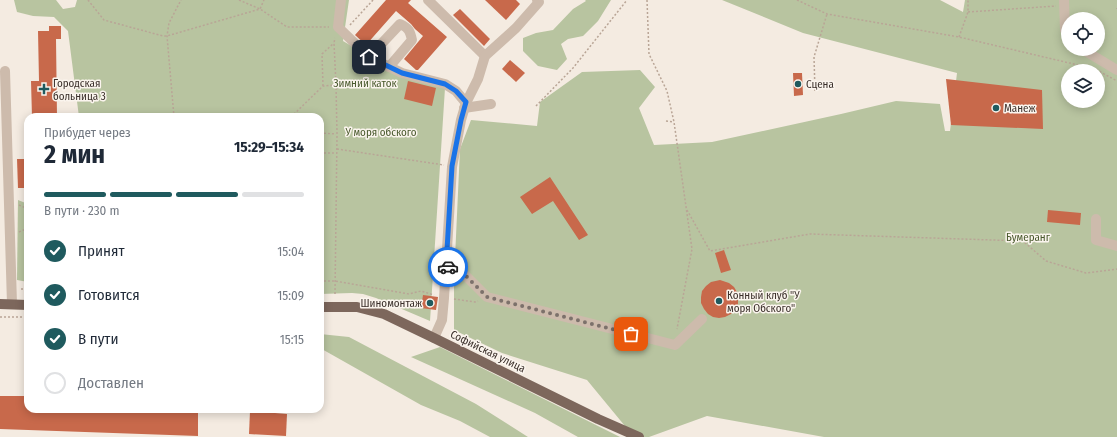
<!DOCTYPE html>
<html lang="ru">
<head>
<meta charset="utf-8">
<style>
  body { margin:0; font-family:"Fira Sans Condensed",sans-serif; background:#f6f6f7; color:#1f2937; height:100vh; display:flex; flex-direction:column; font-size:15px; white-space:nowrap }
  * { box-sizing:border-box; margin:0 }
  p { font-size:13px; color:#747a83 }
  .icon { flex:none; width:22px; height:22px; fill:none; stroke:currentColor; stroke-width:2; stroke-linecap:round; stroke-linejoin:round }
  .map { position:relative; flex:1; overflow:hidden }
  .sheet { position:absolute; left:24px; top:113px; width:300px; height:300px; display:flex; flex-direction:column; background:#fff; border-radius:12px; box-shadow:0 2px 10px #0003 }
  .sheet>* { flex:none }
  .fabs { position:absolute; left:1061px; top:12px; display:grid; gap:8px }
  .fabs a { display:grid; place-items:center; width:44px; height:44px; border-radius:50%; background:#fff; box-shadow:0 2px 10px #0003; font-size:20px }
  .pin { position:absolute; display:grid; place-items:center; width:34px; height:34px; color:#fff; margin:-17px; border-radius:8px; box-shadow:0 2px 6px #0006 }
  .courier { position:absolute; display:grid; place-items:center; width:40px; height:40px; margin:-20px; border:3px solid #1a73e8; border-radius:50%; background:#fff; color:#222; box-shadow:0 1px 5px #0007 }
  .headline em { font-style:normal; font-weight:700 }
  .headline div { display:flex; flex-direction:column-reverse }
  .headline { display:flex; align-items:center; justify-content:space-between; height:68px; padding:0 20px }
  h1 { font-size:26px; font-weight:700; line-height:30px }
  .bar { display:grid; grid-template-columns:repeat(4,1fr); gap:6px 4px; align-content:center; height:48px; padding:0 20px }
  .bar i { height:5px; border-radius:3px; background:#e0e1e3 }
  .bar .selected { background:#1f5a5e }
  .bar p { grid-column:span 4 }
  ol { padding:0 20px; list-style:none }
  li { display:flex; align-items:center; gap:12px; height:44px }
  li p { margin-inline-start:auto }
  li .icon { padding:4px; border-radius:50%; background:#1f5a5e; color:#fff; stroke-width:4 }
  li:last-child { color:#747a83 }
  li i { width:22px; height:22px; border:2px solid #e0e1e3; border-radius:50% }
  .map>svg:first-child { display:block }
  .green { fill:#b8c4a0; fill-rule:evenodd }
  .building { fill:#c8694b }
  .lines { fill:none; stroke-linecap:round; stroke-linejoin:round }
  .path { stroke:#b9a596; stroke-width:1.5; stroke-dasharray:2 2; stroke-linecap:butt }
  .minor { stroke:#cdbbac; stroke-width:10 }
  .major { stroke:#7d675c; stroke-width:10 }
  .done { stroke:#7c716b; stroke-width:4; stroke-dasharray:0 7.2 }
  .route { stroke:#1a73e8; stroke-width:5 }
  .poi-dot { fill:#1f5a5e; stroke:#fbf5ee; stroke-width:1.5 }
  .labels { text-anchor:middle; stroke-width:3; stroke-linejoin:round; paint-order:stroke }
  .poi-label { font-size:11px; fill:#3b302b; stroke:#fbf5ee; text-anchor:start }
  .park-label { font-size:11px; fill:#4a5a2e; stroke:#fbf5ee }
  .street-label { font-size:11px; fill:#3b302b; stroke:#fbf5ee }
</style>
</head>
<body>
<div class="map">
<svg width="1117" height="437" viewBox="0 0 1117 437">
  <rect width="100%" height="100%" fill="#f4ebe1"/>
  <g class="green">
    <polygon points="14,0 56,0 63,9 75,7 77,0 349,0 343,41 398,73 445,88 430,321 376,298 363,294 352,293 320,294 320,117 79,117 68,31 54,17 33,16 17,12"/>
    <polygon points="585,0 611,0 598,21 583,36 568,39 561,44 567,59 557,70 538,66 523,51 523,38 536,33 553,30 573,9 586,1"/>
    <path d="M 722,0 L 940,0 L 963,12 L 965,0 L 1117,0 L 1117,437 L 824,437 L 707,416 L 649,437 L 634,437 L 587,380 L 502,353 L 454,330 L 454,280 L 460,149 L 471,120 L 537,126 L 540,102 L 582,72 L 640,70 L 655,87 L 639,108 L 654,145 L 712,142 L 841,114 L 896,101 L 940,104 L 945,131 L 950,131 L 957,73 L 803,33 ZM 1068,19 L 1098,19 L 1098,49 L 1068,49 ZM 1068,71 L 1098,71 L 1098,101 L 1068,101 Z"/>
    <polygon points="18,200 28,204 28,282 17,280"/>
    <polygon points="320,334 349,337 476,404 528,437 490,437 460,421 421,405 320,348"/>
    <polygon points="440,347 620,437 578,437 535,413 411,357"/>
  </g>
  <g class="building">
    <polygon points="386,0 411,0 408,3 447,37 418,70 416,70 404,59 423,36 415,29 411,24 396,11 366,45 355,35"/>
    <polygon points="485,0 516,0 520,4 506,20"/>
    <polygon points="460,9 490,39 484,46 453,15"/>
    <polygon points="49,26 61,26 61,39 56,39 57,117 32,117 31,81 39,81 38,31 49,31"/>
    <polygon points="510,60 525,73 516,82 502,69"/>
    <polygon points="793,73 802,73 803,95 794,96"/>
    <polygon points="946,79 1042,90 1043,129 951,125"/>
    <polygon points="408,81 436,88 432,106 404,99"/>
    <polygon points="17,159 28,159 28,188 18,188"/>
    <polygon points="550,177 588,235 579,240 553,201 532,214 520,197"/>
    <polygon points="1048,210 1081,213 1080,225 1047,222"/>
    <polygon points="724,250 731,270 721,273 715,253"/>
    <polygon points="720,280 729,283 734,287 737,292 738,298 738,304 735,310 731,314 725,317 719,318 713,317 708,314 704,309 701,303 701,297 702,291 706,286 711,282"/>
    <polygon points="423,295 438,297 436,310 421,308"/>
    <polygon points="0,396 28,396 28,409 198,409 198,436 0,429"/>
    <polygon points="250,411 287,414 286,436 249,434"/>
  </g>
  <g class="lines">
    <g class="path">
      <polyline points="88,0 104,20 163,36 167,36 260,9 264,0"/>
      <polyline points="239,0 260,9 287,27 329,27"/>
      <polyline points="647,0 649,54 667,91 674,122 692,249 677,329"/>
      <polyline points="797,0 827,14 959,37 1095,69 1117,81"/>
      <polyline points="1117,8 1117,9"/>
      <polyline points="968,12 1056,6"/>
      <polyline points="350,25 373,0"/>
      <polyline points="959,37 968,12 968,0"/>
      <polyline points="323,86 322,54 334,43"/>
      <polyline points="815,91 814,57 827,14"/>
      <polyline points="536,106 573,68 627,0"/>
      <polyline points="174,117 167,36 169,23 181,0"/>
      <polyline points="291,117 323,86 336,85"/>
      <polyline points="666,121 674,122"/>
      <polyline points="320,133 336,134"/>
      <polyline points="337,149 444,165"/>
      <polyline points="320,153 336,153"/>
      <polyline points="19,205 28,209"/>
      <polyline points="687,210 710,251 810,234 1023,241 1046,261 1086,273 1117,269"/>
      <polyline points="19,232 28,228"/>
      <polyline points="320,281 335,281 409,294 421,291 434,295"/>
      <polyline points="21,289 28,289"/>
      <polyline points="335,294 337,134 336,85 334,43 335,38"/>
      <polyline points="454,299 475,302 478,301"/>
      <polyline points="0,317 28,317"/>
    </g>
    <g class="minor">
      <polyline points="341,0 338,27 369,57 402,73 445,84 456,91 466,103"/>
      <polyline points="428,0 485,56"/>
      <polyline points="1064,0 1065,30 1068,34"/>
      <polyline points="1082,49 1117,70"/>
      <path d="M 369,57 L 400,24 C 409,28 410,31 412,40 L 389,67"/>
      <polyline points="5,71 12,304"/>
      <polyline points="464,108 491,104"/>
      <polyline points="1096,219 1096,240 1117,246"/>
      <polyline points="446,267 463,273 487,297 675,345 702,319"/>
      <polyline points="434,338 442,320 444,298 452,167 461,120 466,103 478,79 485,56 516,28 539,2 537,0"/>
    </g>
    <g class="major">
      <polyline points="0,304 28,305"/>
      <polyline points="320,307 357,307 384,314 434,338 598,419 639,437"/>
    </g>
  </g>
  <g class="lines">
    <polyline class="done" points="448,267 463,273 487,297 631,334"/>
    <polyline class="route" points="369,57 402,73 445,84 456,91 466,102 461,120 452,166 446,267 448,267"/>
  </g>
  <g class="poi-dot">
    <circle cx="798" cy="84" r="4"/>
    <path d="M42 83h4v4h4v4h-4v4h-4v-4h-4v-4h4z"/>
    <circle cx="996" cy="108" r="4"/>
    <circle cx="719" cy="301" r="4"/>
    <circle cx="430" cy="303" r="4"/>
  </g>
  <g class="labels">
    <g class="poi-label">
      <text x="53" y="87">Городская<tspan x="53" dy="13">больница 3</tspan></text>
      <text x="806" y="88">Сцена</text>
      <text x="1004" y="112">Манеж</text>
      <text x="727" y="299">Конный клуб "У<tspan x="727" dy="13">моря Обского"</tspan></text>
      <text x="422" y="307" text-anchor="end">Шиномонтаж</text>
    </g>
    <g class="park-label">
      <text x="365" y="87">Зимний каток</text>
      <text x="381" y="136">У моря обского</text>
      <text x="1028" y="241">Бумеранг</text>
    </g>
    <g class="street-label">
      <text transform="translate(488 351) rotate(26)" y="4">Софийская улица</text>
    </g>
  </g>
</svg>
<div class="fabs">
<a><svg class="icon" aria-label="locate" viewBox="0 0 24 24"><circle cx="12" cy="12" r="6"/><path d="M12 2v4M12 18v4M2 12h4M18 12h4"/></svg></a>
<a><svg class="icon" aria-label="layers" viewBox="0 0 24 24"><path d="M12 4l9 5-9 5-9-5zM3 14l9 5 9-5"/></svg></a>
</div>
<div class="pin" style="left:631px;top:334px;background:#ea580c"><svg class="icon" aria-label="bag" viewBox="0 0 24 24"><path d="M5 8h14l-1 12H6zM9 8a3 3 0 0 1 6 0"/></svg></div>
<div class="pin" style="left:369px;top:57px;background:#1f2937"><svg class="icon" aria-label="home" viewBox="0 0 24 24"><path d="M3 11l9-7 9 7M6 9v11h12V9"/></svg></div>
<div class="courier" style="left:448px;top:267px"><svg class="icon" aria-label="car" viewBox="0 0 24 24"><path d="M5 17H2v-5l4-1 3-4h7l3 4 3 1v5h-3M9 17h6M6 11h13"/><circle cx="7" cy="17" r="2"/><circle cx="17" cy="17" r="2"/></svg></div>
<section class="sheet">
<div class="headline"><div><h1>2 мин</h1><p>Прибудет через</p></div><em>15:29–15:34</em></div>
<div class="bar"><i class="selected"></i><i class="selected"></i><i class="selected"></i><i></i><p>В пути · 230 m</p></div>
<ol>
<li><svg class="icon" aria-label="check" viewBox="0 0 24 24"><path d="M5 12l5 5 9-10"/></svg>Принят<p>15:04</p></li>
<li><svg class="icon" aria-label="check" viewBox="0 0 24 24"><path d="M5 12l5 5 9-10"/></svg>Готовится<p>15:09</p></li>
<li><svg class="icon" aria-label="check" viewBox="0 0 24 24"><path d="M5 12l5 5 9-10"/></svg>В пути<p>15:15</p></li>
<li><i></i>Доставлен</li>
</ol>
</section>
</div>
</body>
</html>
